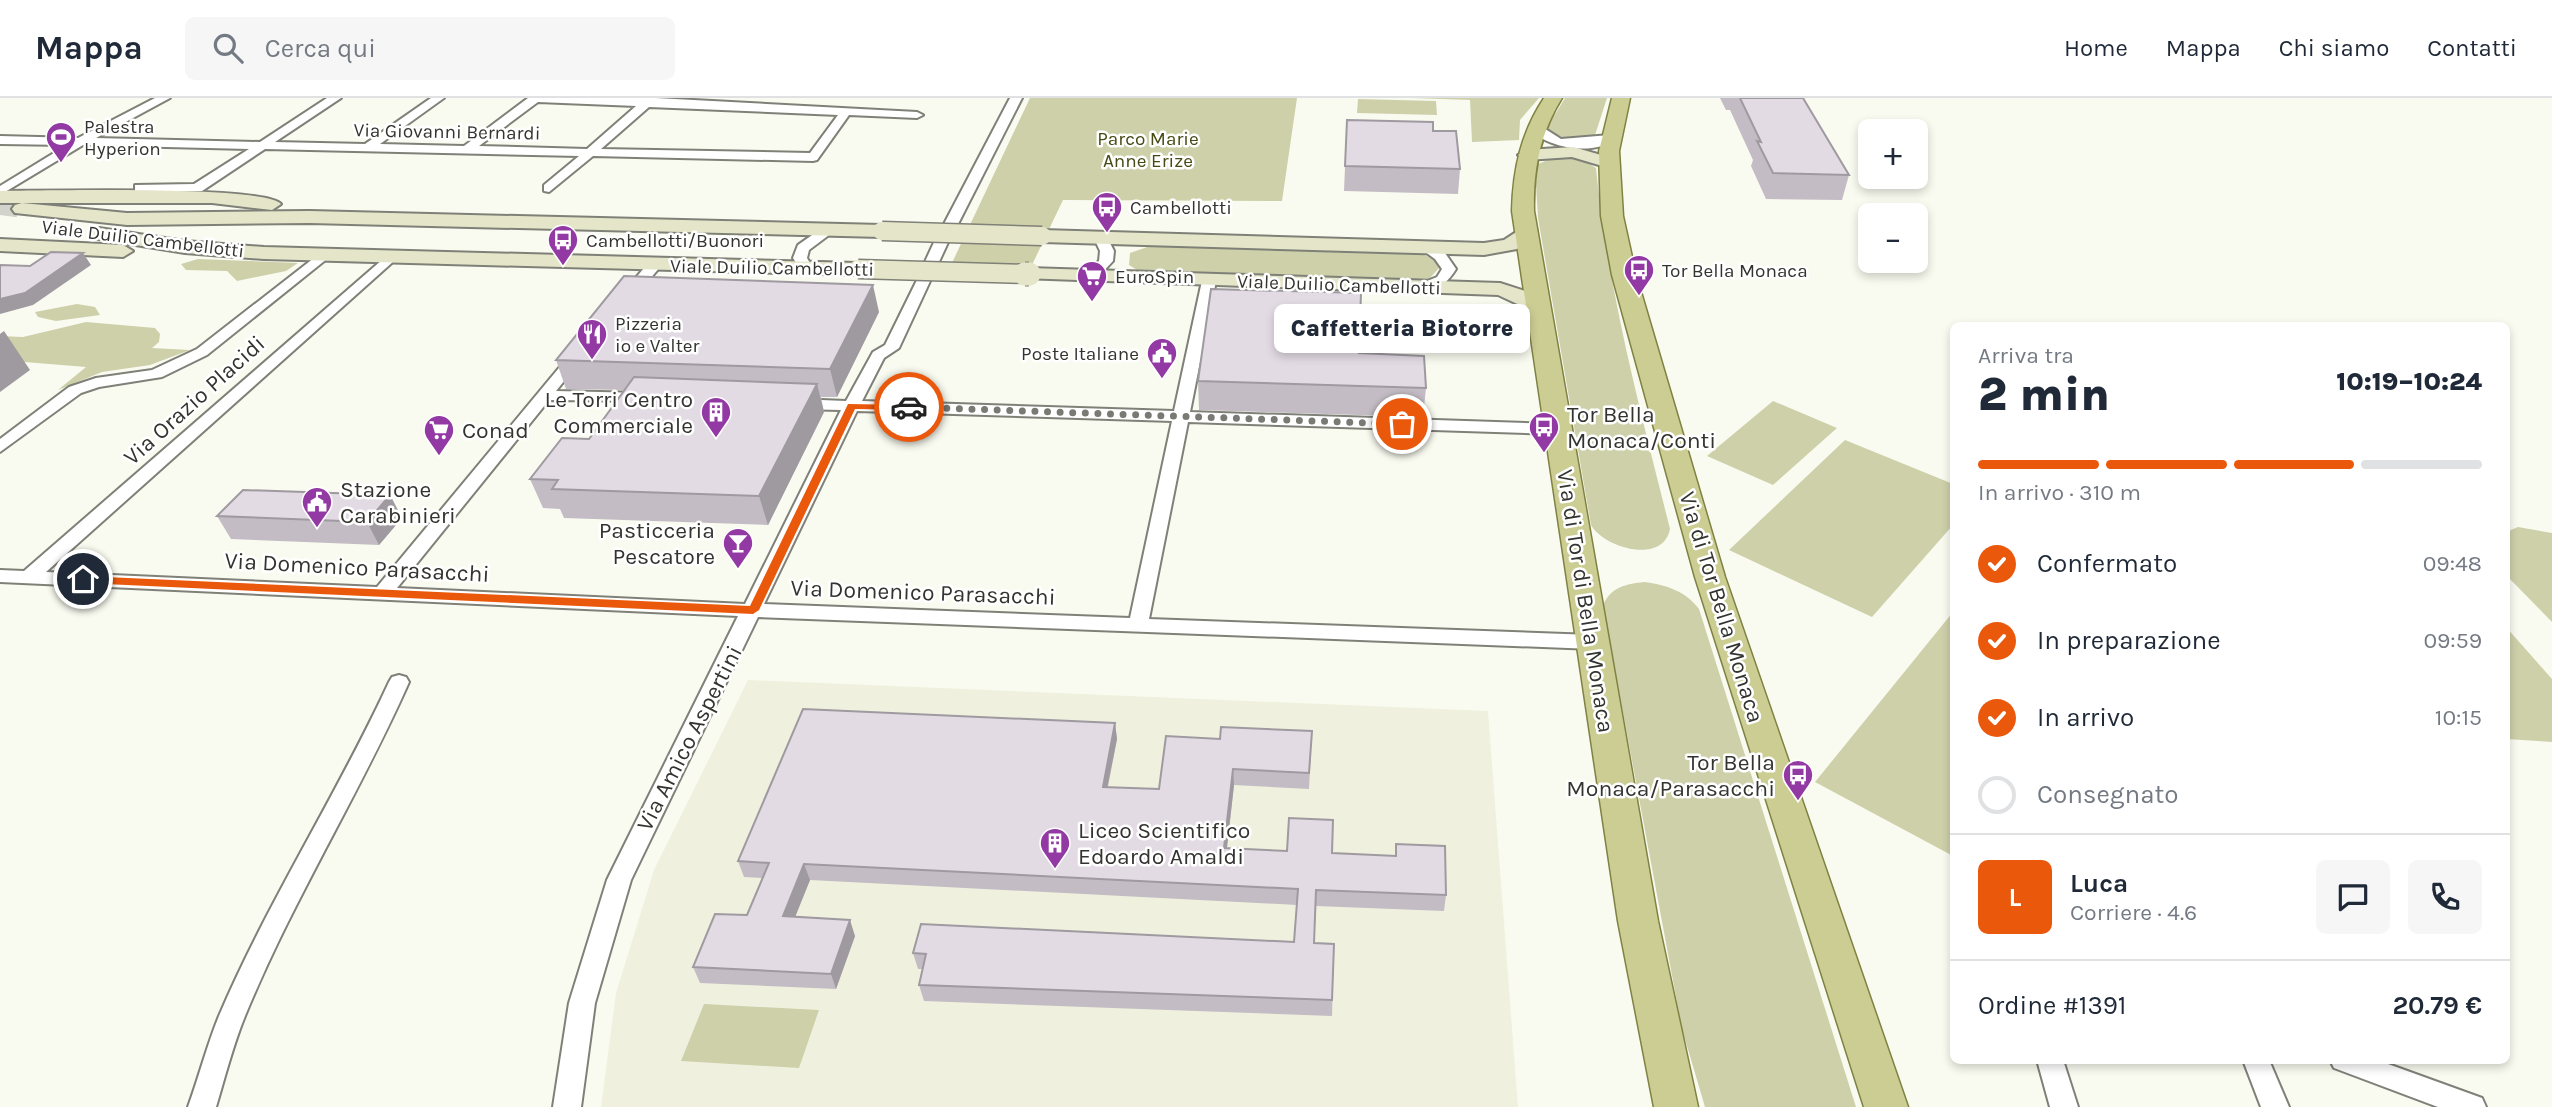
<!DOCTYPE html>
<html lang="it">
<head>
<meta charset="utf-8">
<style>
  body { margin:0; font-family:Karla,sans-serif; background:#f6f6f7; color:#1f2937; height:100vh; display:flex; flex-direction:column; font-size:26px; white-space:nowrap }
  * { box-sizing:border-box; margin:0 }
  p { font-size:23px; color:#747a83 }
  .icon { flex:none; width:38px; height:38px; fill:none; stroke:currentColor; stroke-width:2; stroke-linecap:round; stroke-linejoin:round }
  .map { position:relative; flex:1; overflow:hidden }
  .panel { position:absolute; left:1950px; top:224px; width:560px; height:742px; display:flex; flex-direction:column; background:#fff; border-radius:10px; box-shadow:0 4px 10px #0003 }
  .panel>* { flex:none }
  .controls { position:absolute; left:1858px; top:21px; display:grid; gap:14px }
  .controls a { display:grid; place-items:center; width:70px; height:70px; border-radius:10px; background:#fff; box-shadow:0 4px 10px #0003; font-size:35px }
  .pin { position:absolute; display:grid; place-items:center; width:60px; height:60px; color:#fff; margin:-30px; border:4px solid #fff; border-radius:50%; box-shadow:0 2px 7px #0007 }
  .courier { position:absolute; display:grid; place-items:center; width:70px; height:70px; margin:-35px; border:5px solid #ea580c; border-radius:50%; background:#fff; color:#222; box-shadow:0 2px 9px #0007 }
  .bubble { position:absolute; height:49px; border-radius:10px; background:#fff; box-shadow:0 4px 10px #0003; font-size:23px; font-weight:800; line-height:49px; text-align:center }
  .summary em { font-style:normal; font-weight:800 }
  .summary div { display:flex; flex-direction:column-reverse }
  .summary { display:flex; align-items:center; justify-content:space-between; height:119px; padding:0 28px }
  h1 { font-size:46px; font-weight:800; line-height:52px }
  .bar { display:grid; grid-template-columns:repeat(4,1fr); gap:10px 7px; align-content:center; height:84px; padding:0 28px }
  .bar i { height:9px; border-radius:5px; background:#e0e1e3 }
  .bar .current { background:#ea580c }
  .bar p { grid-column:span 4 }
  .line { display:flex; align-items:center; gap:18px; padding:0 28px; border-top:2px solid #e0e1e3 }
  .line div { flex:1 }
  .round { display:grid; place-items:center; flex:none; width:74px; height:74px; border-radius:10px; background:#f6f6f7 }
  ol { padding:0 28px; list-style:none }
  li { display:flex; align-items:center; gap:21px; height:77px }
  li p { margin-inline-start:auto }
  li .icon { padding:7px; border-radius:50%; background:#ea580c; color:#fff; stroke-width:4 }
  li:last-child { color:#747a83 }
  li i { width:38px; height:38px; border:4px solid #e0e1e3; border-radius:50% }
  header { display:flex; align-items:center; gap:42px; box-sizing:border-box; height:98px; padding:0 35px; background:#fff; border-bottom:2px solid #e0e1e3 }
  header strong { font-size:33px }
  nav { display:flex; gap:38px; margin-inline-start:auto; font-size:24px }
  .search { width:490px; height:63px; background:#f6f6f7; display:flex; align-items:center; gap:18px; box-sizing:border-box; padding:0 24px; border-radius:10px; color:#747a83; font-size:26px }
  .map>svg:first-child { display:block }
  .built { fill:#eff1de }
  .green { fill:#ced0aa }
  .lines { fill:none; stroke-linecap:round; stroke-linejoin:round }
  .secondary-tunnel { stroke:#d2d3ca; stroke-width:18; stroke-dasharray:18 10; stroke-linecap:butt }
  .street-casing { stroke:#7f8077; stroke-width:4 }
  .secondary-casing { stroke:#7f8077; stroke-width:4 }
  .primary-casing { stroke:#7f8242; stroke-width:3 }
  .street { fill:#fff; fill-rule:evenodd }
  .secondary { fill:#e5e6c9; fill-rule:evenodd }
  .primary { fill:#cbcd93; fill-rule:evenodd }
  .secondary-bridge-far1-casing { stroke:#7f8077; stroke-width:21; stroke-linecap:butt }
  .secondary-bridge-casing { stroke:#7f8077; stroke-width:25; stroke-linecap:butt }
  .secondary-bridge-far1 { stroke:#e5e6c9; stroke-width:18 }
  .secondary-bridge { stroke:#e5e6c9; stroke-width:23 }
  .wall { fill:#c3bcc4 }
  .shaded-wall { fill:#9f99a0 }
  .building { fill:#e3dbe4; stroke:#9f99a0; stroke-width:2 }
  .route { fill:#ea580c }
  .done { stroke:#797a73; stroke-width:7; stroke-dasharray:0 12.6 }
  .labels { text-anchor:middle; stroke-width:5; stroke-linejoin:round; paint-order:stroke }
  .far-poi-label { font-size:19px; fill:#333430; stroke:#fff; text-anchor:start }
  .far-street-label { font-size:19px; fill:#333430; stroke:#fff }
  .far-park-label { font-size:19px; fill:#484a14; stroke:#fff }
  .poi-label { font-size:23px; fill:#333430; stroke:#fff; text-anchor:start }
  .street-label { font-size:23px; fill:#333430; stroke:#fff }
</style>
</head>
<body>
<header>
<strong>Mappa</strong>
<div class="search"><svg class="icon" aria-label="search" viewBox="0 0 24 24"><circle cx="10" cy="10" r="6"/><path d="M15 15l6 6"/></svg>Cerca qui</div>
<nav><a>Home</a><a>Mappa</a><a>Chi siamo</a><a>Contatti</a></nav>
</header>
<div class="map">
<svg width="2552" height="1009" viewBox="0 0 2552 1009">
  <rect width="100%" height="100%" fill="#fafbf0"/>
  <polygon class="built" points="748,582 1488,613 1518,1009 601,1009 616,895 654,772"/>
  <g class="green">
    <polygon points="1030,0 1297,0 1282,103 1063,102 1031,169 951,167"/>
    <polygon points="1413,0 1539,0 1520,22 1519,42 1472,44 1470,2"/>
    <polygon points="1565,0 1607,0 1595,37 1567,41 1550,34 1548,28"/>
    <polygon points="1358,1 1436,3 1437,17 1357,15"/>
    <path d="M 1557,58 L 1578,59 L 1596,70 C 1608,193 1640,311 1670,431 C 1663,467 1604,450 1591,427 L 1538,120 L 1536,87 L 1538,66 Z"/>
    <polygon points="1153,147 1416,154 1435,161 1440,169 1430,180 1414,183 1140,174 1129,167 1130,155"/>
    <polygon points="198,161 298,165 286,173 237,183 227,173 186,172 181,166"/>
    <polygon points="77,206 95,209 100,217 56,223 38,219 35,214"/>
    <polygon points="86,224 155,230 160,236 159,244 152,250 190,252 150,267 102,274 58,292 86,269 0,262 0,238 23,239"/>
    <polygon points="1773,303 1837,330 1773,387 1707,358"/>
    <polygon points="1845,342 1953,386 1953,427 1872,519 1729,452"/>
    <polygon points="2518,429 2552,435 2552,524 2506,477 2506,434"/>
    <path d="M 1644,484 C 1667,487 1685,493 1699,511 L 1856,1009 L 1705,1009 L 1682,931 L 1603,507 C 1611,489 1626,486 1644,484 Z"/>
    <polygon points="1953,514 1953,758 1815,684"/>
    <polygon points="2506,529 2552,581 2552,644 2506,641"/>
    <polygon points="704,906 819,912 799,970 681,963"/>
  </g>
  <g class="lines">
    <polyline class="secondary-tunnel" points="0,108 22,111"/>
    <g class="street-casing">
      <g id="street">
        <path d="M 155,0 L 170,0 L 96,40 L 260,44 L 327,0 L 341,0 L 275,44 L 365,46 L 431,0 L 444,0 L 380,46 L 464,48 L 528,0 L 656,0 L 917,14 L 923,17 L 917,20 L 849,17 L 817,62 L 813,63 L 593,58 L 549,94 L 544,93 L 544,87 L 579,58 L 265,51 L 202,93 L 140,94 L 135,93 L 135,87 L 194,86 L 249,51 L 83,47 L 0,97 L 0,88 L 67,47 L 0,46 L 0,38 L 78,40 ZM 538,4 L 636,8 L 587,51 L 479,48 ZM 649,9 L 838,17 L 810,55 L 601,51 Z"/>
        <polygon points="1010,0 1022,0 958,126 946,129 944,126"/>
        <path d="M 1531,27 L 1539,27 L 1561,41 L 1610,37 L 1616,41 C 1594,58 1547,51 1529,30 Z"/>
        <polygon points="825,128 837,131 809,152 807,160 813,170 811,173 801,173 793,160 798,147"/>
        <polygon points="943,136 950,140 938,166 926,169 924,166 936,140"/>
        <polygon points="1101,136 1106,137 1114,153 1113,163 1098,179 1081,182 1081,176 1099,163 1100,153 1094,140"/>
        <path d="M 1424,144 L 1445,155 L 1456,171 C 1448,184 1437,195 1420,192 L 1420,186 L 1437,179 L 1442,171 L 1435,161 L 1417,148 Z"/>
        <polygon points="323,153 328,154 328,160 207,257 162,279 99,289 81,295 0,354 0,341 69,289 96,280 152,272 197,251"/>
        <path d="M 390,155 L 397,159 L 395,162 L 46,474 L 377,489 L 573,253 L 578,251 L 586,256 L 556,293 L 643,295 L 651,300 L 649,303 L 549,302 L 397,490 L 745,506 L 841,312 L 796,311 L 788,306 L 796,301 L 846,303 L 873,254 L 885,247 L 919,178 L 929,178 L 931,181 L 899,250 L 884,260 L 862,303 L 1174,313 L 1202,183 L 1209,179 L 1216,183 L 1190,314 L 1558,326 L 1566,331 L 1558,336 L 1188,324 L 1149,521 L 1593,537 L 1603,544 L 1593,551 L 758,519 L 631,782 L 595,905 L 581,1009 L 553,1009 L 569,905 L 607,782 L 738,518 L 0,484 L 0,472 L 24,473 ZM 857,313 L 1172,323 L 1130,520 L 764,506 Z"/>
        <polygon points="655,162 662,166 660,169 632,202 622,202 622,196 650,163"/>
        <path d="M 399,577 L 406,579 L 409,584 C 359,697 292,803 245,918 C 233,947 225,979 216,1009 L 188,1009 C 199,979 207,947 219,918 C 268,803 337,697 389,584 L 392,579 Z"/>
        <polygon points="2037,962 2063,962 2078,1009 2050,1009"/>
        <polygon points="2243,962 2269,962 2289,1009 2261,1009"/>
        <polygon points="2330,962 2377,962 2482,1000 2486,1009 2438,1009 2334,970"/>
      </g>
    </g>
    <g class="secondary-casing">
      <g id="secondary">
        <polygon points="1573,49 1615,61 1618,65 1609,70 1572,59 1527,62 1518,57 1527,52"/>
        <path d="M 0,93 C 38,93 266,87 281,106 L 272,112 L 212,105 L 0,105 Z"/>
        <polygon points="22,105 127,115 310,113 882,127 892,133 882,139 310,125 127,127 15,115 12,111 15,107"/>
        <polygon points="1527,127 1537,133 1517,151 1484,157 1042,144 1032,138 1042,132 1484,145 1504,142"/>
        <polygon points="99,130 185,143 264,149 858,165 868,171 858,177 264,161 185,155 92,140 89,136"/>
        <polygon points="0,141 123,147 133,153 123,159 0,153"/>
        <polygon points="1029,170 1500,185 1528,194 1550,210 1539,216 1498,197 1022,180 1019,176 1022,172"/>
      </g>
    </g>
    <g class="primary-casing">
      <g id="primary">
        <path d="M 1544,0 L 1562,0 C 1540,35 1533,72 1534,113 L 1658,823 L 1698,1009 L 1654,1009 L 1618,823 L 1512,113 C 1513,71 1521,35 1544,0 Z"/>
        <polygon points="1612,0 1630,0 1619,53 1623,118 1636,177 1725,479 1908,1009 1864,1009 1695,479 1612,177 1601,118 1599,53"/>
      </g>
    </g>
    <use href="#street" class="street"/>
    <use href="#secondary" class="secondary"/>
    <use href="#primary" class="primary"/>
    <g class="secondary-bridge-far1-casing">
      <g id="secondary-bridge-far1">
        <polyline points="882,133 1042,138"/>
        <polyline points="858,171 1029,176"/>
      </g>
    </g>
    <g class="secondary-bridge-casing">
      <polyline id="secondary-bridge" points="1025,176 1029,176"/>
    </g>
    <use href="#secondary-bridge-far1" class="secondary-bridge-far1"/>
    <use href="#secondary-bridge" class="secondary-bridge"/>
  </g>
  <g class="wall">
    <polygon points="1720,0 1803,0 1849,77 1842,102 1766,101 1751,68 1753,62 1730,12 1726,12"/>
    <polygon points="1347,22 1433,33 1460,71 1458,96 1344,93"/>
    <polygon points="879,214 837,299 821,299 824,314 768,427 564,420 560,411 543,410 530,381 589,341 624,292 566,291 556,262"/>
    <polygon points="1359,255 1426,290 1423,319 1199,312 1198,283"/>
    <polygon points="390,397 402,420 379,447 231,441 217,418"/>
    <polygon points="1115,625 1117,641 1108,689 1159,691 1220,641 1312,633 1309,691 1234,687 1227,750 1395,758 1396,746 1446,797 1444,813 1316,808 1314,845 1334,846 1332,918 924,903 919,887 923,871 918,871 913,855 1294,844 1297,807 810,782 795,819 855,838 836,891 700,885 693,869 747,817 762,780 744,779 738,763"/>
  </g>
  <g class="shaded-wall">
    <polygon points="83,155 91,167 33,207 0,216 0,201"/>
    <polygon points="873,187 879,214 837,299 830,271"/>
    <polygon points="4,233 30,272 0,294 0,236"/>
    <polygon points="817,286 824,314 768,427 759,398"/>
    <polygon points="390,397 402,420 379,447 367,424"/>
    <polygon points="1115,625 1117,641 1104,705 1103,689"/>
    <polygon points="1233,671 1234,687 1225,766 1224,750"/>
    <polygon points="804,766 810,782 789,834 783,818"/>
    <polygon points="850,822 855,838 836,891 831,876"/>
  </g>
  <g class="building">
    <polygon points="1740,0 1803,0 1849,77 1773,75 1757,43 1761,44"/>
    <polygon points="1347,22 1433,24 1433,33 1456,33 1460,71 1345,68"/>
    <polygon points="51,154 83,155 25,195 0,201 0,167 30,168"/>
    <polygon points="624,178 873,187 830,271 556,262"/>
    <polygon points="1211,191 1361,195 1359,255 1424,258 1426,290 1198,283"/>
    <polygon points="634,279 817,286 759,398 552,391 558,382 530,381 562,340 589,341"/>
    <polygon points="243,392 390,397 367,424 217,418"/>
    <polygon points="803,611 1115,625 1103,689 1159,691 1166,638 1220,641 1221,629 1312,633 1309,675 1233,671 1224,750 1287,753 1289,720 1333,722 1332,755 1396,758 1396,746 1445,748 1446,797 1316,792 1314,845 1334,846 1332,902 919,887 926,856 913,855 921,826 1294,844 1298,791 804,766 783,818 850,822 831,876 693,869 715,816 747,817 769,765 738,763"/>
  </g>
  <polygon class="route" points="848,306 909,307 914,309 909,312 855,311 759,512 753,516 83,485 78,481 83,478 750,508"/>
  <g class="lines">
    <polyline class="done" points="909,309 1402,326"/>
  </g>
  <defs>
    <g id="stadium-pin" transform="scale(1.575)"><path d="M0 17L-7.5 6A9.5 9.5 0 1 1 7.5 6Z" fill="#9339a4" stroke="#fff"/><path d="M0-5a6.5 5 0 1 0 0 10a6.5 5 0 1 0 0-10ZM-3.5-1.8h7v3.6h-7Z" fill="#fff"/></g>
    <g id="bus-pin" transform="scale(1.575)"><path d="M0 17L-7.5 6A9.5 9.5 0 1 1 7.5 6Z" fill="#9339a4" stroke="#fff"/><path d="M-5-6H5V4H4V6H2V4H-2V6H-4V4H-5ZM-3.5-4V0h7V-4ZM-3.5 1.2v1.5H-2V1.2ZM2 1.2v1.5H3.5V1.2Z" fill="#fff"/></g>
    <g id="supermarket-pin" transform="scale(1.575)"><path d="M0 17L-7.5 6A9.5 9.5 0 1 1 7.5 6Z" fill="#9339a4" stroke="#fff"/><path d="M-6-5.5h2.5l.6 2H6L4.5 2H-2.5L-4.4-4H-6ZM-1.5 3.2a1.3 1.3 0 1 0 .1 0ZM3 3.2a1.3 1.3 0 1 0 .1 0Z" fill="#fff"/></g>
    <g id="restaurant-pin" transform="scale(1.575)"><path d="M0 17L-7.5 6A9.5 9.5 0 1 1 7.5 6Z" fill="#9339a4" stroke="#fff"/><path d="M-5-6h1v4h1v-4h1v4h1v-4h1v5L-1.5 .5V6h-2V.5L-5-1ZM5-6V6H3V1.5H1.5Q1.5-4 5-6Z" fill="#fff"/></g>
    <g id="civic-pin" transform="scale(1.575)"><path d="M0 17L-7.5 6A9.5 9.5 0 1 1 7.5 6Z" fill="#9339a4" stroke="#fff"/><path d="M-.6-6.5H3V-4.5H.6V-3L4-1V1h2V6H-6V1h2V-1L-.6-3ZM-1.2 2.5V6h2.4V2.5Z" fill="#fff"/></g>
    <g id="building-pin" transform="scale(1.575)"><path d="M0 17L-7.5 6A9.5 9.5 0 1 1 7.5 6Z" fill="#9339a4" stroke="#fff"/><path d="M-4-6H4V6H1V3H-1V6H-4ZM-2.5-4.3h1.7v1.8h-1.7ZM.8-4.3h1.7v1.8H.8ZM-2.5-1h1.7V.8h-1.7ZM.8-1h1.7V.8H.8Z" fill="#fff"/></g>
    <g id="bar-pin" transform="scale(1.575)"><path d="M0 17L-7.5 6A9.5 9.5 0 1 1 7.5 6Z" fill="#9339a4" stroke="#fff"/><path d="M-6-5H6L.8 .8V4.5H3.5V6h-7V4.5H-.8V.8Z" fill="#fff"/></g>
  </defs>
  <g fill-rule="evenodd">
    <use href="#stadium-pin" x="61" y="39"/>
    <use href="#bus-pin" x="1107" y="109"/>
    <use href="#bus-pin" x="563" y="142"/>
    <use href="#bus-pin" x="1639" y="172"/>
    <use href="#supermarket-pin" x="1092" y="178"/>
    <use href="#restaurant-pin" x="592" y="236"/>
    <use href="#civic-pin" x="1162" y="255"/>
    <use href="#building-pin" x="716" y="314"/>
    <use href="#bus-pin" x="1544" y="329"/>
    <use href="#supermarket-pin" x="439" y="332"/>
    <use href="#civic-pin" x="317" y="404"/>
    <use href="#bar-pin" x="738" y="445"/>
    <use href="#bus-pin" x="1798" y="677"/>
    <use href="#building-pin" x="1055" y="745"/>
  </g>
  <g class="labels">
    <g class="far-poi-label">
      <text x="84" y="35">Palestra<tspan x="84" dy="22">Hyperion</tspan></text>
      <text x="1130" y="116">Cambellotti</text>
      <text x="586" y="149">Cambellotti/Buonori</text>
      <text x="1662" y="179">Tor Bella Monaca</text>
      <text x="1115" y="185">EuroSpin</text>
      <text x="615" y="232">Pizzeria<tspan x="615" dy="22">io e Valter</tspan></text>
      <text x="1139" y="262" text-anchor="end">Poste Italiane</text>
    </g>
    <g class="far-street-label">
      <text transform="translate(447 33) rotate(1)" y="7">Via Giovanni Bernardi</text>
      <text transform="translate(143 140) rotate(7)" y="7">Viale Duilio Cambellotti</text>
      <text transform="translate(772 169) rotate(1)" y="7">Viale Duilio Cambellotti</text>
      <text transform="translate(1339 186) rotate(2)" y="7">Viale Duilio Cambellotti</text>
    </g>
    <g class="far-park-label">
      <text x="1148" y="47">Parco Marie<tspan x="1148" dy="22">Anne Erize</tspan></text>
    </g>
    <g class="poi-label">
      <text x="693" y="309" text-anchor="end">Le Torri Centro<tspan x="693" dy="26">Commerciale</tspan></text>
      <text x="1567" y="324">Tor Bella<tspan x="1567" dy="26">Monaca/Conti</tspan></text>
      <text x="462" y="340">Conad</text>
      <text x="340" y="399">Stazione<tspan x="340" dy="26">Carabinieri</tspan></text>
      <text x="715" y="440" text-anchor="end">Pasticceria<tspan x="715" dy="26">Pescatore</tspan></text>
      <text x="1775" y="672" text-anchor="end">Tor Bella<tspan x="1775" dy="26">Monaca/Parasacchi</tspan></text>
      <text x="1078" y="740">Liceo Scientifico<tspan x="1078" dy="26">Edoardo Amaldi</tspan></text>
    </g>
    <g class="street-label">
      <text transform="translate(194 302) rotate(-42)" y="8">Via Orazio Placidi</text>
      <text transform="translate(357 469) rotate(3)" y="8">Via Domenico Parasacchi</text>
      <text transform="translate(923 494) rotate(2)" y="8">Via Domenico Parasacchi</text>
      <text transform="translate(1586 503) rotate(81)" y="8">Via di Tor di Bella Monaca</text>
      <text transform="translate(1722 509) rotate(73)" y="8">Via di Tor Bella Monaca</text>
      <text transform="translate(689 640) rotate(-63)" y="8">Via Amico Aspertini</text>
    </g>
  </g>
</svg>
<div class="controls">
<a>+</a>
<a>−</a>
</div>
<div class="pin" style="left:1402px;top:326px;background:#ea580c"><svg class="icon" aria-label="bag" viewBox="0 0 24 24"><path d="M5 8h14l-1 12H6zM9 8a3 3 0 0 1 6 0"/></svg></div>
<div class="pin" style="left:83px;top:481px;background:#1f2937"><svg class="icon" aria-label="home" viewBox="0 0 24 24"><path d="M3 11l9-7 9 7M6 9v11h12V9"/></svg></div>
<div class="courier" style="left:909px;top:309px"><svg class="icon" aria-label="car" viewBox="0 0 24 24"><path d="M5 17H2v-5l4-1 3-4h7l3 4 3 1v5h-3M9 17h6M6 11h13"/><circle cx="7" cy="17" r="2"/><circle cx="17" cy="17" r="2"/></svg></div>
<div class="bubble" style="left:1274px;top:206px;width:256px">Caffetteria Biotorre</div>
<section class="panel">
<div class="summary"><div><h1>2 min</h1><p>Arriva tra</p></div><em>10:19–10:24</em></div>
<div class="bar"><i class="current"></i><i class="current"></i><i class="current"></i><i></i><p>In arrivo · 310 m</p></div>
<ol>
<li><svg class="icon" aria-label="check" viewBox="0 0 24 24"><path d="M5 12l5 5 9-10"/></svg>Confermato<p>09:48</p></li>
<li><svg class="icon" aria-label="check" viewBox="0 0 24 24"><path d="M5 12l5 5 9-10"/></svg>In preparazione<p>09:59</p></li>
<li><svg class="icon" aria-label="check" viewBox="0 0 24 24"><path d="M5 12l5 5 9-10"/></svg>In arrivo<p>10:15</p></li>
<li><i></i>Consegnato</li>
</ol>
<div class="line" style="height:126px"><b class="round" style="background:#ea580c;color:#fff">L</b><div><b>Luca</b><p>Corriere · 4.6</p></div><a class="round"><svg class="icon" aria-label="chat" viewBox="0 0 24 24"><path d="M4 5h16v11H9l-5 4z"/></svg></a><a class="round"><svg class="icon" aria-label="phone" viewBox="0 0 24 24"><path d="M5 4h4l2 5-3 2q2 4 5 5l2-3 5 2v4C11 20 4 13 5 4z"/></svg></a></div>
<div class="line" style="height:91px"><div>Ordine #1391</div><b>20.79 €</b></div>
</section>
</div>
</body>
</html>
